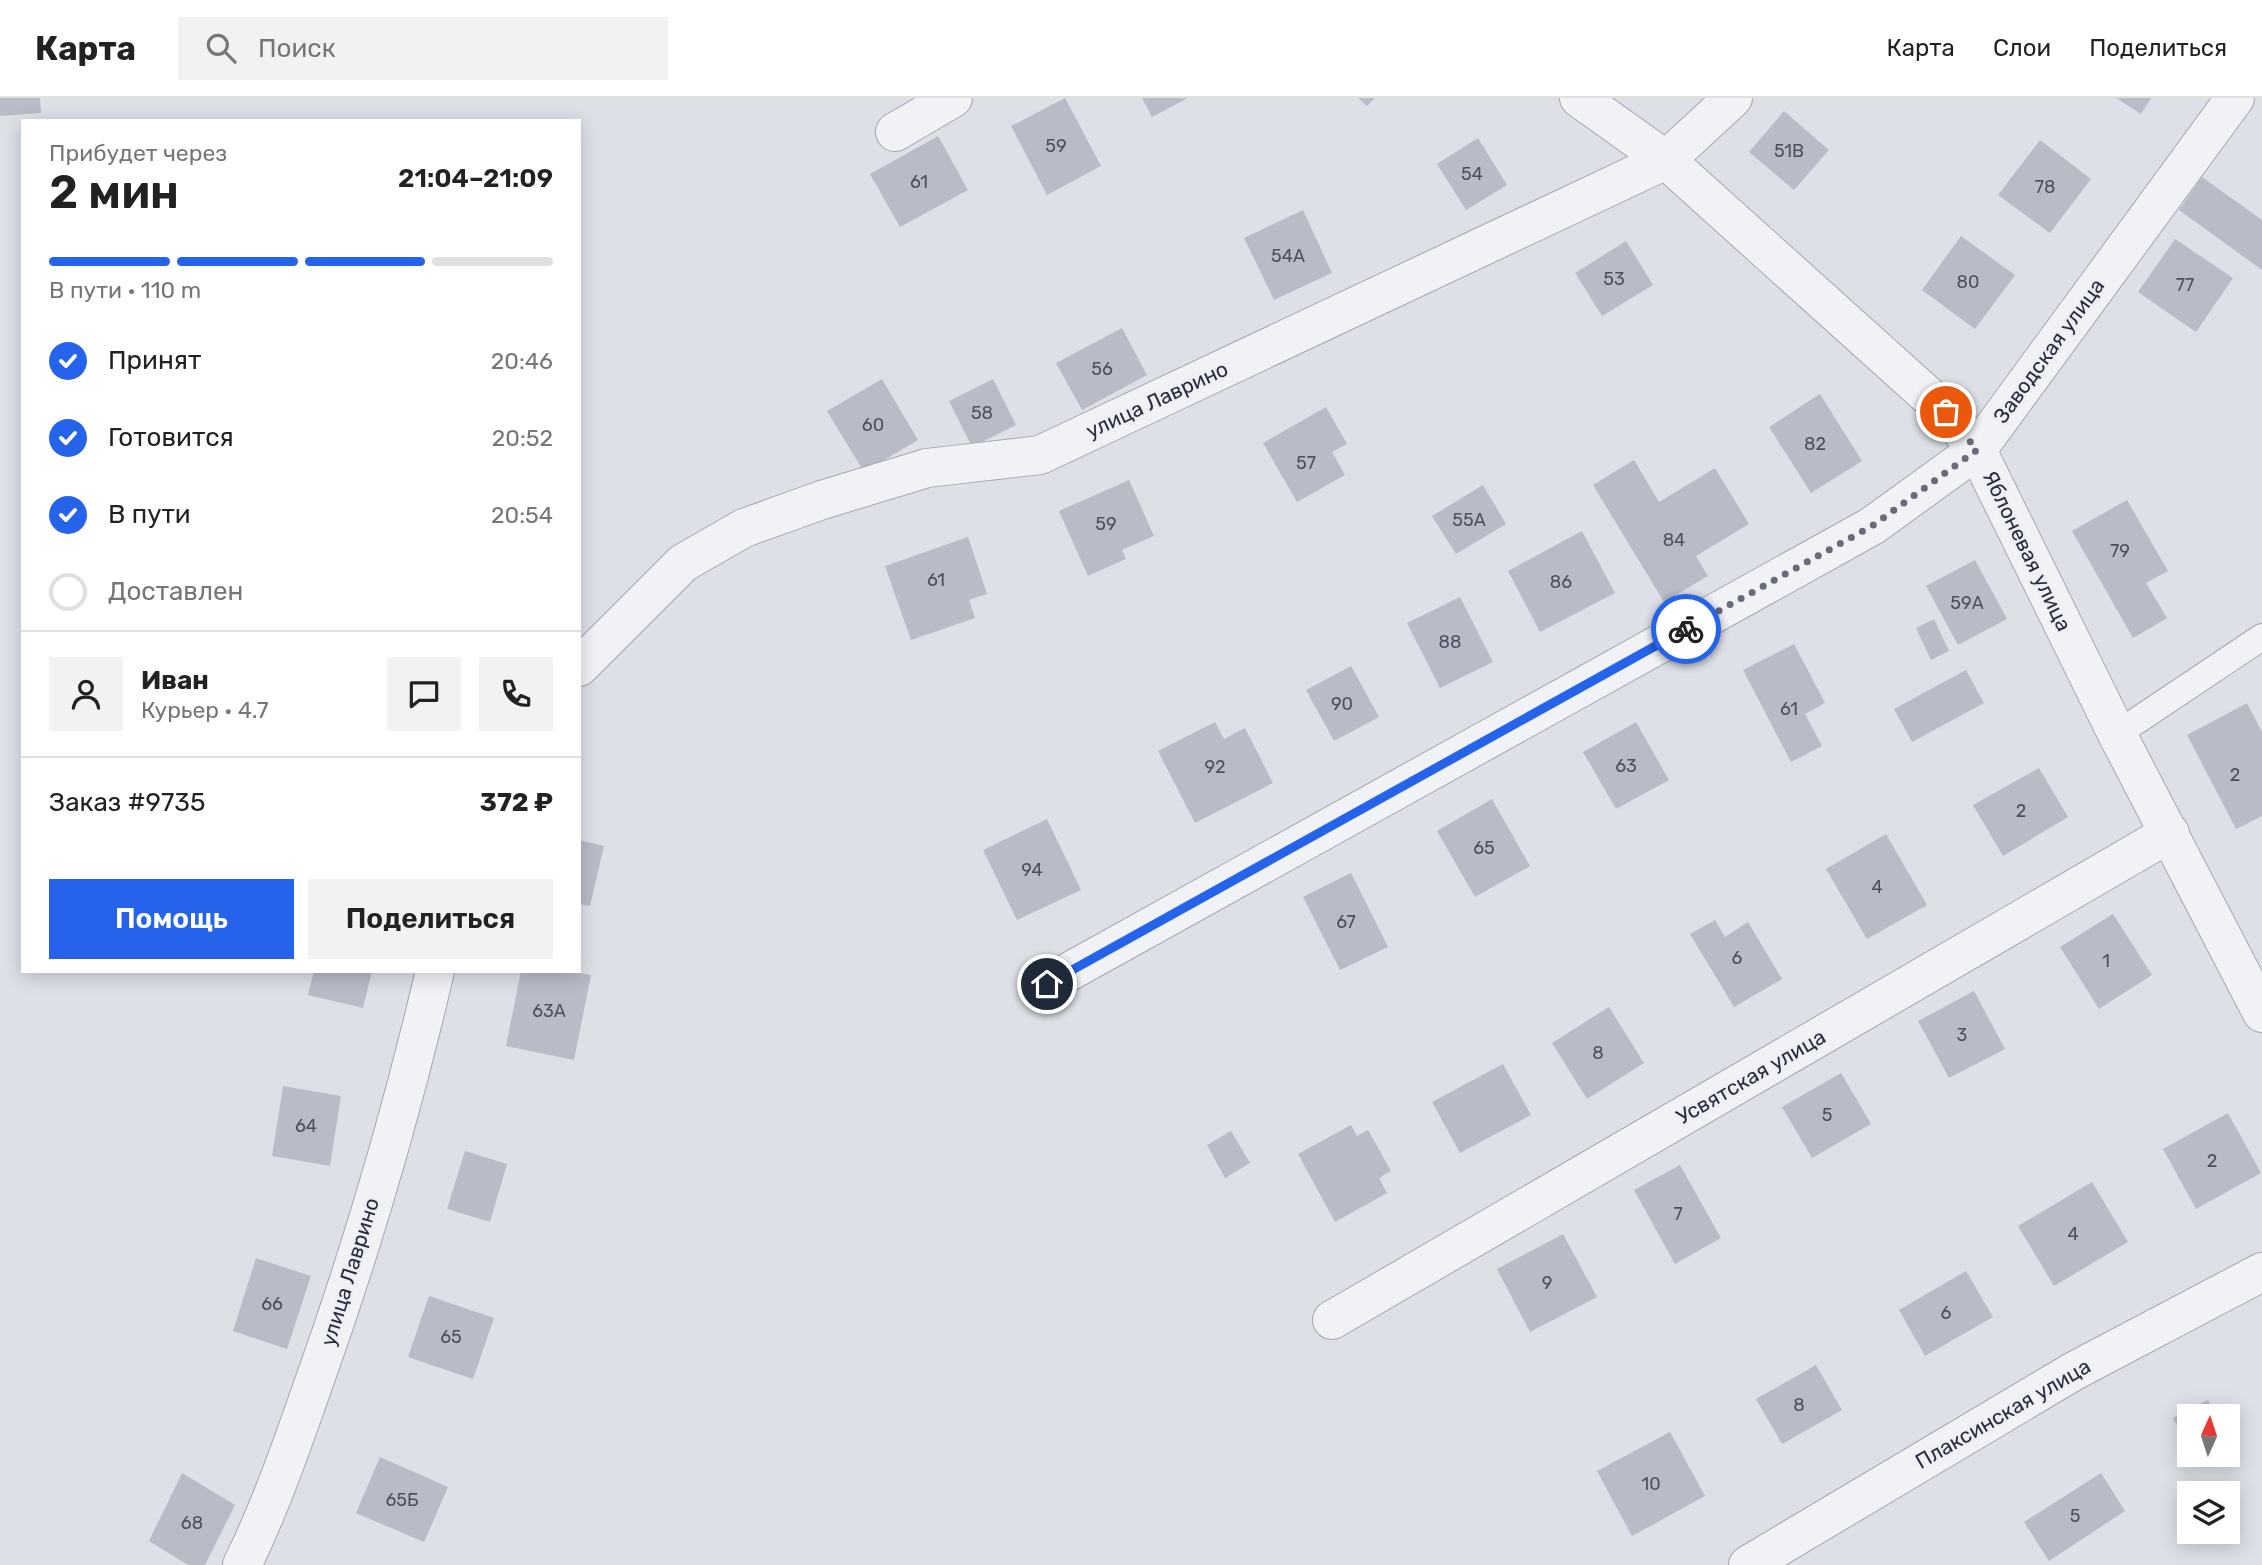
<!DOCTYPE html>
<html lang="ru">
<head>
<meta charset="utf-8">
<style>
  body { margin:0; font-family:Rubik,sans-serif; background:#f2f2f2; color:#222; height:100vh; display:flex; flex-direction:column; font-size:26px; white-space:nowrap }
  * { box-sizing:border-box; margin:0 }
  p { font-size:23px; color:#767676 }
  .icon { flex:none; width:38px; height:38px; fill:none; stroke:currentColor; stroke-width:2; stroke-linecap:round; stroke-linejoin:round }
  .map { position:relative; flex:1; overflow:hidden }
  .side { position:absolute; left:21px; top:21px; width:560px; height:854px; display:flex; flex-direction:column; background:#fff; border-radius:0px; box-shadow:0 4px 18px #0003 }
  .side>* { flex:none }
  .needle { width:46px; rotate:3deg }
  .controls { position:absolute; left:2177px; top:1306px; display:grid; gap:14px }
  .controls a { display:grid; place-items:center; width:63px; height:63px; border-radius:0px; background:#fff; box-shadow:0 4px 18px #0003; font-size:35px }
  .pin { position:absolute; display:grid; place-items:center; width:60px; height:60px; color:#fff; margin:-30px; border:4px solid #fff; border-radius:50%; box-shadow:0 2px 7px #0007 }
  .courier { position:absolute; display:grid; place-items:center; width:70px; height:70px; margin:-35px; border:5px solid #2563eb; border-radius:50%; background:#fff; color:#222; box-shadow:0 2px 9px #0007 }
  .overview em { font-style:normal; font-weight:600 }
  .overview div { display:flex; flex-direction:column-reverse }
  .overview { display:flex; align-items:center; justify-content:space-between; height:119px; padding:0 28px }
  h1 { font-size:46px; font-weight:600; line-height:52px }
  .bar { display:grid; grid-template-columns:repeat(4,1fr); gap:10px 7px; align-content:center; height:84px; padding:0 28px }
  .bar i { height:9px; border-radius:5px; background:#e0e0e0 }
  .bar .current { background:#2563eb }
  .bar p { grid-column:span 4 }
  .line { display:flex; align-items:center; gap:18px; padding:0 28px; border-top:2px solid #e0e0e0 }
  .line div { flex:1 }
  .round { display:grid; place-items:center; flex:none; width:74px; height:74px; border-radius:0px; background:#f2f2f2 }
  ol { padding:0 28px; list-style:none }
  li { display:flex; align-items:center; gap:21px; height:77px }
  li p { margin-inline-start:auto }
  li .icon { padding:7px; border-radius:50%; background:#2563eb; color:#fff; stroke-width:4 }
  li:last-child { color:#767676 }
  li i { width:38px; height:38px; border:4px solid #e0e0e0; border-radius:50% }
  .action { display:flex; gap:14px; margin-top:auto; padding:14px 28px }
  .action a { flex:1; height:80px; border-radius:0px; background:#2563eb; color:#fff; font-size:28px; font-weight:600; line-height:80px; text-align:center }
  .action a+a { background:#f2f2f2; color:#222 }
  header { display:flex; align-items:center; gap:42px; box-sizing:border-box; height:98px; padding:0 35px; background:#fff; border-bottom:2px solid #e0e0e0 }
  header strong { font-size:33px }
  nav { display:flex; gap:38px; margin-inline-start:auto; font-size:24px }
  .search { width:490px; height:63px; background:#f2f2f2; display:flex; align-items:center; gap:18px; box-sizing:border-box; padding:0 24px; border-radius:0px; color:#767676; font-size:26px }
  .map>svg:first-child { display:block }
  .building { fill:#b9bbc7 }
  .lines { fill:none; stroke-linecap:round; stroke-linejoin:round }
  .lane-casing { stroke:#a4a6b2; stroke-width:28 }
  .street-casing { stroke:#a4a6b2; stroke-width:40 }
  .lane { stroke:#f1f2f6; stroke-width:26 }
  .street { stroke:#f1f2f6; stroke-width:38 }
  .done { stroke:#686b7a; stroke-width:7; stroke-dasharray:0 12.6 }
  .route { stroke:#2563eb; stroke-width:9 }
  .labels { text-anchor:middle; stroke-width:5; stroke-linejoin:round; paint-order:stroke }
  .number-label { font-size:18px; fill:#4c5060 }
  .street-label { font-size:21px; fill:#282c3e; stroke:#eeeff5 }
</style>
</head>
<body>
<header>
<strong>Карта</strong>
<div class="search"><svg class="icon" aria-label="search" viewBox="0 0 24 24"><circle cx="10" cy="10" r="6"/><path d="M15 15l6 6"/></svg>Поиск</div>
<nav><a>Карта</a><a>Слои</a><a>Поделиться</a></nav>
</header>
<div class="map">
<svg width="2262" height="1467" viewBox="0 0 2262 1467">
  <rect width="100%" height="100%" fill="#dee0e8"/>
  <g class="building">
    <polygon points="0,0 40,0 41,15 0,18"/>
    <polygon points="1065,0 1101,68 1047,97 1011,28"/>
    <polygon points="1142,0 1188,0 1152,19"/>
    <polygon points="1358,0 1375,0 1367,8"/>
    <polygon points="2116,0 2151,0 2141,16"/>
    <polygon points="1784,13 1829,52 1794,92 1749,54"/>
    <polygon points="938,38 968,92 900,129 870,76"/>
    <polygon points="1478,40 1507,87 1466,112 1437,66"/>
    <polygon points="2040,42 2091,81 2050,135 1998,97"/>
    <polygon points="2202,79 2262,122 2262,172 2179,112"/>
    <polygon points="1303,112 1332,175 1274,202 1244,140"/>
    <polygon points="1961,138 2015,177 1975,231 1922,192"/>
    <polygon points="2175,141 2233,180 2196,234 2138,194"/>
    <polygon points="1626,143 1653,187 1602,218 1575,175"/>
    <polygon points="1122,230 1147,277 1082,312 1056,265"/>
    <polygon points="882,281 918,342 864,374 827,313"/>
    <polygon points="993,281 1016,327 972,349 949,303"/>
    <polygon points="1820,296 1862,363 1811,395 1769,329"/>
    <polygon points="1326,309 1347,346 1332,354 1345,377 1297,404 1263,345"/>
    <polygon points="1634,362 1659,404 1715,370 1749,426 1696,458 1708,478 1664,504 1593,387"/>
    <polygon points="1129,382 1154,438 1122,452 1126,461 1088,478 1059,413"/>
    <polygon points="1483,387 1506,426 1456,456 1432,418"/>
    <polygon points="2127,402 2168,473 2146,485 2167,520 2133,540 2072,433"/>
    <polygon points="1582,433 1615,495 1540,534 1508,473"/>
    <polygon points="968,439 987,496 969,502 975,520 911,542 885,468"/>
    <polygon points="1975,462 2007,521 1958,547 1926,488"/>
    <polygon points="1460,499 1493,564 1440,590 1407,525"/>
    <polygon points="1934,521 1949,553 1931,562 1916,530"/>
    <polygon points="1794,546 1825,605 1805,616 1822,648 1791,664 1743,572"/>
    <polygon points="1351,568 1379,619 1334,643 1306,592"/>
    <polygon points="1966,572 1984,605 1912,644 1894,611"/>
    <polygon points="2247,605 2262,634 2262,718 2236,731 2187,637"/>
    <polygon points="1215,624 1224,641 1245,630 1273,685 1195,725 1158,653"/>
    <polygon points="1636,624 1669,682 1616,711 1583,654"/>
    <polygon points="2039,670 2068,719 2003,758 1973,707"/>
    <polygon points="1492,701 1530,768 1475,799 1437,733"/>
    <polygon points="1047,721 1081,792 1017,822 983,752"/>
    <polygon points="1886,736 1927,807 1867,841 1826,771"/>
    <polygon points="579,742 604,748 590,808 579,806"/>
    <polygon points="1351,775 1388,849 1340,872 1303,799"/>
    <polygon points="2113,816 2152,877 2099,911 2060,849"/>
    <polygon points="1715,822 1725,839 1748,824 1782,881 1734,909 1690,836"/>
    <polygon points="314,873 372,873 363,910 308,897"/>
    <polygon points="521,873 572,873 591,877 574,962 506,948"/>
    <polygon points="1974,893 2005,951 1949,980 1918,923"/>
    <polygon points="1609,909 1644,965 1587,1001 1552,945"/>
    <polygon points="1503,966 1531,1017 1460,1055 1432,1004"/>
    <polygon points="1841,975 1871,1026 1812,1060 1782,1009"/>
    <polygon points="283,988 341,998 330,1068 272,1058"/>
    <polygon points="2228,1015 2261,1075 2196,1111 2163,1051"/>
    <polygon points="1351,1027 1357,1038 1368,1032 1391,1073 1379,1080 1387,1095 1335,1124 1298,1056"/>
    <polygon points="1231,1033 1250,1065 1225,1080 1207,1047"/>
    <polygon points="465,1053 507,1066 490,1124 447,1111"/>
    <polygon points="1680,1067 1721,1140 1675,1166 1634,1092"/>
    <polygon points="2092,1084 2128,1144 2054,1188 2018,1128"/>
    <polygon points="1563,1136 1597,1199 1530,1234 1497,1171"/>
    <polygon points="256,1160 311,1178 287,1251 233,1233"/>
    <polygon points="1966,1173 1993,1219 1925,1258 1899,1212"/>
    <polygon points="429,1198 494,1220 473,1281 408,1259"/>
    <polygon points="1816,1267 1842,1312 1782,1346 1756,1301"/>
    <polygon points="2208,1302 2216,1318 2189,1318 2189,1351 2173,1320"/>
    <polygon points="1670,1334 1705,1398 1632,1438 1597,1373"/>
    <polygon points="2192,1356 2220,1356 2198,1368"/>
    <polygon points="380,1359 448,1389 424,1444 356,1415"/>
    <polygon points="182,1375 235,1407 205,1467 188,1467 149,1443"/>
    <polygon points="2101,1375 2125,1413 2049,1463 2024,1424"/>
  </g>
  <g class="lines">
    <g class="lane-casing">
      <polyline id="lane" points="2117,636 2262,539"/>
    </g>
    <g class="street-casing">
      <g id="street">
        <polyline points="1579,0 1666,62 1946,314 1977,352 2117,636 2262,915"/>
        <polyline points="895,34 953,0"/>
        <polyline points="579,569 683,465 744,430 822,402 927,370 1040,357 1666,62 1733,0"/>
        <polyline points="1047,886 1872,428 1977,352 2235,0"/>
        <polyline points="1332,1222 2170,735"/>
        <path d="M 242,1467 C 270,1410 291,1350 312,1290 C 361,1154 402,1014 435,873"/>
        <polyline points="1748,1467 2074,1273 2262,1174"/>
      </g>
    </g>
    <use href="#lane" class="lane"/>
    <use href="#street" class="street"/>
  </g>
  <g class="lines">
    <polyline class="done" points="1686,531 1872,428 1977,352 1946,314"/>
    <polyline class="route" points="1047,886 1686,531"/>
  </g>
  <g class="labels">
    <g class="number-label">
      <text x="1056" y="54">59</text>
      <text x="1789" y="59">51В</text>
      <text x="1472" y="82">54</text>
      <text x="919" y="90">61</text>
      <text x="2045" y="95">78</text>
      <text x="1288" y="164">54А</text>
      <text x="1614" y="187">53</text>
      <text x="1968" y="190">80</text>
      <text x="2185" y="193">77</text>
      <text x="1102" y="277">56</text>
      <text x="982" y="321">58</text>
      <text x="873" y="333">60</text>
      <text x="1815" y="352">82</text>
      <text x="1306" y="371">57</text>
      <text x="1469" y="428">55А</text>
      <text x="1106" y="432">59</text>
      <text x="1674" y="448">84</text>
      <text x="2120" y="459">79</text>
      <text x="936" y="488">61</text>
      <text x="1561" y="490">86</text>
      <text x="1967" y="511">59А</text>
      <text x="1450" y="550">88</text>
      <text x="1342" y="612">90</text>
      <text x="1789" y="617">61</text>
      <text x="1626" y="674">63</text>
      <text x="1215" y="675">92</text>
      <text x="2235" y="683">2</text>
      <text x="2021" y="719">2</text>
      <text x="1484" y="756">65</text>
      <text x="1032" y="778">94</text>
      <text x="1877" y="795">4</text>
      <text x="1346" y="830">67</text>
      <text x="1737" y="866">6</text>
      <text x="2106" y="869">1</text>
      <text x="549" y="919">63А</text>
      <text x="1962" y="943">3</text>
      <text x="1598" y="961">8</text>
      <text x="1827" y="1023">5</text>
      <text x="306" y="1034">64</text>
      <text x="2212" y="1069">2</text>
      <text x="1678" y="1122">7</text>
      <text x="2073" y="1142">4</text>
      <text x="1547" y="1191">9</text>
      <text x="272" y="1212">66</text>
      <text x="1946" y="1221">6</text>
      <text x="451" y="1245">65</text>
      <text x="1799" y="1313">8</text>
      <text x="1651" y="1392">10</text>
      <text x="402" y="1408">65Б</text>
      <text x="2075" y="1424">5</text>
      <text x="192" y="1431">68</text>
    </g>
    <g class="street-label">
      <text transform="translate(2049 253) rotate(-54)" y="7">Заводская улица</text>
      <text transform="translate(1157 302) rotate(-25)" y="7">улица Лаврино</text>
      <text transform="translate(2027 453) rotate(64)" y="7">Яблоневая улица</text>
      <text transform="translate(1751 979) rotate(-30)" y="7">Усвятская улица</text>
      <text transform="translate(350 1174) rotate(-73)" y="7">улица Лаврино</text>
      <text transform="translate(2003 1316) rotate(-30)" y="7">Плаксинская улица</text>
    </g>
  </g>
</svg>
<div class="controls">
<a><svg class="needle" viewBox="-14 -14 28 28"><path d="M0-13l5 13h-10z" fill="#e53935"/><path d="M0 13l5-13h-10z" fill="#767676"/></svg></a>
<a><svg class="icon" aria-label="layers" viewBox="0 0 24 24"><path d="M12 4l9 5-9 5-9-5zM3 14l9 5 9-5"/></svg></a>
</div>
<div class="pin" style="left:1946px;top:314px;background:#ea580c"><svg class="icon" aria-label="bag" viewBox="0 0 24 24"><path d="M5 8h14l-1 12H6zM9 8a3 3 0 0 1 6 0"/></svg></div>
<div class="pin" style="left:1047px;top:886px;background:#1f2937"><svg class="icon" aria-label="home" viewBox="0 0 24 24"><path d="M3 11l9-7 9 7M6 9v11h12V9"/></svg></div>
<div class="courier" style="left:1686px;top:531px"><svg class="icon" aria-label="bike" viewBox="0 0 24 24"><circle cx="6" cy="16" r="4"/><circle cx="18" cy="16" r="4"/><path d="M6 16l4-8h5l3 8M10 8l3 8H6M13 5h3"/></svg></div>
<section class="side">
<div class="overview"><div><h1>2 мин</h1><p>Прибудет через</p></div><em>21:04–21:09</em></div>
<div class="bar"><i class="current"></i><i class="current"></i><i class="current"></i><i></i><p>В пути · 110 m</p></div>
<ol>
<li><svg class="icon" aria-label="check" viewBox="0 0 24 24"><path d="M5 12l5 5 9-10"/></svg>Принят<p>20:46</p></li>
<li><svg class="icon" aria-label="check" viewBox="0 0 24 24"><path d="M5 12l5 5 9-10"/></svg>Готовится<p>20:52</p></li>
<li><svg class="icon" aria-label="check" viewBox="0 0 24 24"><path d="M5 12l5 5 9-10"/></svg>В пути<p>20:54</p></li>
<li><i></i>Доставлен</li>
</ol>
<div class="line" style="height:126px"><a class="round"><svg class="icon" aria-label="person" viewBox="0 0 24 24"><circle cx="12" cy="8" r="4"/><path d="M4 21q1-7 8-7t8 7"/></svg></a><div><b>Иван</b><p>Курьер · 4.7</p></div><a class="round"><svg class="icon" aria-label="chat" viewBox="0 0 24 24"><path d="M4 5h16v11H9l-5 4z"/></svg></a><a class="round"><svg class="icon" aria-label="phone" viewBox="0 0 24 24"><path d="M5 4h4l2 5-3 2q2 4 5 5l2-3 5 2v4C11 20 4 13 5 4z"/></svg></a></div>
<div class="line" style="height:91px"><div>Заказ #9735</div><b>372 ₽</b></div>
<div class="action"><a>Помощь</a><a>Поделиться</a></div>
</section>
</div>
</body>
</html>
